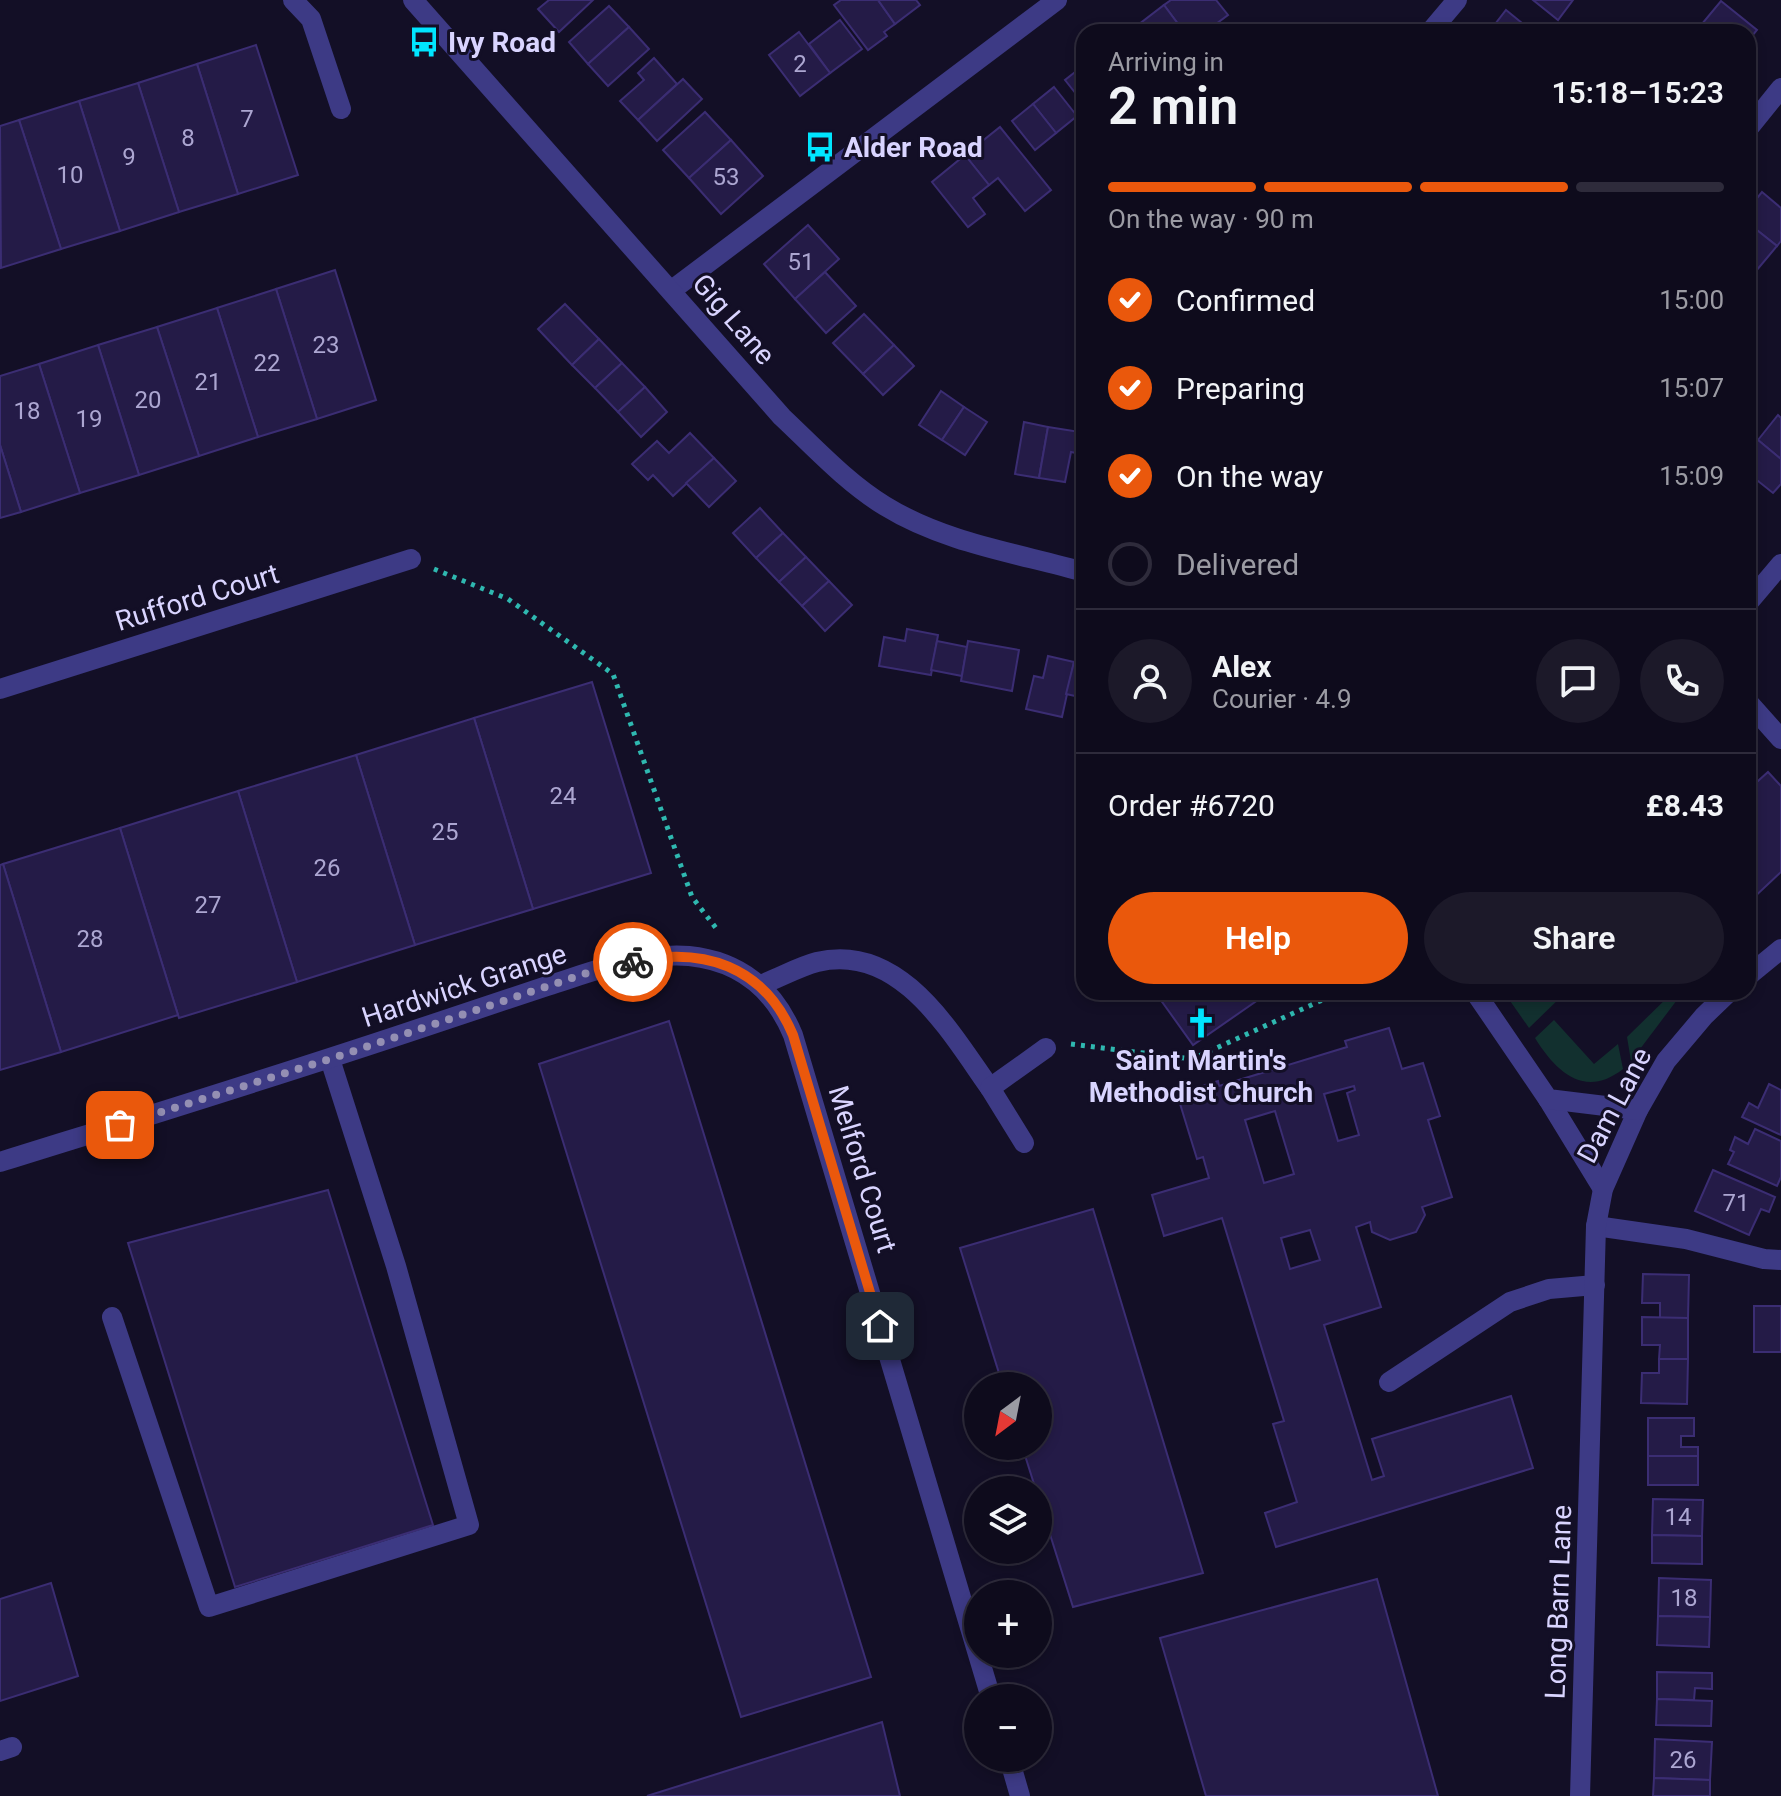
<!DOCTYPE html>
<html lang="en">
<head>
<meta charset="utf-8">
<style>
  body { margin:0; font-family:Roboto,sans-serif; background:#1c1929; color:#f1f3f6; height:100vh; display:flex; flex-direction:column; font-size:30px; white-space:nowrap }
  * { box-sizing:border-box; margin:0 }
  p { font-size:26px; color:#9b9ba3 }
  .icon { flex:none; width:44px; height:44px; fill:none; stroke:currentColor; stroke-width:2; stroke-linecap:round; stroke-linejoin:round }
  .map { position:relative; flex:1; overflow:hidden }
  .panel { position:absolute; left:1076px; top:24px; width:680px; height:976px; display:flex; flex-direction:column; background:#0e0b1c; border-radius:24px; box-shadow:0 4px 12px #0003,0 0 0 2px #2e2b3b }
  .panel>* { flex:none }
  .needle { width:52px; rotate:212deg }
  .tools { position:absolute; left:964px; top:1372px; display:grid; gap:16px }
  .tools a { display:grid; place-items:center; width:88px; height:88px; border-radius:50%; background:#0e0b1c; box-shadow:0 4px 12px #0003,0 0 0 2px #2e2b3b; font-size:40px }
  .pin { position:absolute; display:grid; place-items:center; width:68px; height:68px; color:#fff; margin:-34px; border-radius:16px; box-shadow:0 4px 12px #0006 }
  .courier { position:absolute; display:grid; place-items:center; width:80px; height:80px; margin:-40px; border:6px solid #ea580c; border-radius:50%; background:#fff; color:#222; box-shadow:0 2px 10px #0007 }
  .overview em { font-style:normal; font-weight:600 }
  .overview div { display:flex; flex-direction:column-reverse }
  .overview { display:flex; align-items:center; justify-content:space-between; height:136px; padding:0 32px }
  h1 { font-size:52px; font-weight:600; line-height:60px }
  .bar { display:grid; grid-template-columns:repeat(4,1fr); gap:12px 8px; align-content:center; height:96px; padding:0 32px }
  .bar i { height:10px; border-radius:6px; background:#2e2b3b }
  .bar .current { background:#ea580c }
  .bar p { grid-column:span 4 }
  .line { display:flex; align-items:center; gap:20px; padding:0 32px; border-top:2px solid #2e2b3b }
  .line div { flex:1 }
  .round { display:grid; place-items:center; flex:none; width:84px; height:84px; border-radius:42px; background:#1c1929 }
  ol { padding:0 32px; list-style:none }
  li { display:flex; align-items:center; gap:24px; height:88px }
  li p { margin-inline-start:auto }
  li .icon { padding:8px; border-radius:50%; background:#ea580c; color:#fff; stroke-width:4 }
  li:last-child { color:#9b9ba3 }
  li i { width:44px; height:44px; border:4px solid #2e2b3b; border-radius:50% }
  .action { display:flex; gap:16px; margin-top:auto; padding:16px 32px }
  .action a { flex:1; height:92px; border-radius:48px; background:#ea580c; color:#fff; font-size:32px; font-weight:600; line-height:92px; text-align:center }
  .action a+a { background:#1c1929; color:#f1f3f6 }
  .map>svg:first-child { display:block }
  .green { fill:#12302f }
  .building { fill:#241b47; stroke:#3b2d73; stroke-width:2; fill-rule:evenodd }
  .lines { fill:none; stroke-linecap:round; stroke-linejoin:round }
  .path { stroke:#2fb8b0; stroke-width:5; stroke-dasharray:4 6; stroke-linecap:butt }
  .service { stroke:#3d3a85; stroke-width:20 }
  .minor { stroke:#3d3a85; stroke-width:20 }
  .tertiary { stroke:#3d3a85; stroke-width:20 }
  .done { stroke:#948fb3; stroke-width:8; stroke-dasharray:0 14.4 }
  .route { stroke:#ea580c; stroke-width:10 }
  .labels { text-anchor:middle; stroke-width:6; stroke-linejoin:round; paint-order:stroke }
  .number-label { font-size:24px; fill:#aca6d1 }
  .poi-label { font-size:28px; font-weight:bold; fill:#d9d4ff; stroke:#130f26; text-anchor:start }
  .street-label { font-size:28px; fill:#d9d4ff; stroke:#130f26 }
</style>
</head>
<body>
<div class="map">
<svg width="1781" height="1796" viewBox="0 0 1781 1796">
  <rect width="100%" height="100%" fill="#130f26"/>
  <g class="green">
    <polygon points="1507,992 1563,992 1565,993 1529,1028 1508,998"/>
    <polygon points="1673,992 1683,992 1631,1061 1627,1037"/>
    <path d="M 1554,1020 L 1594,1064 L 1618,1044 L 1623,1069 C 1585,1099 1556,1072 1535,1038 Z"/>
  </g>
  <g class="building">
    <polygon points="549,0 593,0 559,32 538,9"/>
    <polygon points="841,0 878,0 895,24 884,32 887,36 868,50 834,5"/>
    <polygon points="878,0 916,0 920,5 895,24"/>
    <polygon points="1171,0 1216,0 1228,15 1216,24 1222,32 1184,32 1164,5"/>
    <polygon points="1533,0 1573,0 1558,20"/>
    <polygon points="1721,1 1757,30 1748,41 1748,32 1710,32 1701,25"/>
    <polygon points="1164,5 1184,32 1137,32 1134,28"/>
    <polygon points="609,6 629,27 588,64 569,42"/>
    <polygon points="1506,10 1533,32 1489,32"/>
    <polygon points="840,20 862,49 830,73 809,44"/>
    <polygon points="629,27 649,49 608,86 588,64"/>
    <polygon points="799,32 830,73 800,96 769,55"/>
    <polygon points="256,45 298,175 238,194 197,64"/>
    <polygon points="654,58 677,84 638,120 620,101 644,80 638,73"/>
    <polygon points="197,64 238,194 179,212 138,83"/>
    <polygon points="1084,65 1084,104 1065,80"/>
    <polygon points="683,79 702,99 657,141 638,120"/>
    <polygon points="138,83 179,212 120,231 79,101"/>
    <polygon points="1054,87 1077,116 1056,133 1033,104"/>
    <polygon points="79,101 120,231 61,249 19,120"/>
    <polygon points="1033,104 1056,133 1035,150 1012,121"/>
    <polygon points="705,112 731,140 689,178 663,150"/>
    <polygon points="19,120 61,249 1,268 0,126"/>
    <polygon points="1000,127 1051,190 1025,211 998,178 989,185 965,155"/>
    <polygon points="731,140 763,176 721,214 689,178"/>
    <polygon points="965,155 989,185 973,198 985,214 968,227 932,182"/>
    <polygon points="1762,192 1781,208 1781,241 1777,246 1748,223 1748,209"/>
    <polygon points="1748,223 1777,246 1756,271 1748,264"/>
    <polygon points="808,225 839,259 795,299 764,264"/>
    <polygon points="335,270 376,400 317,419 276,289"/>
    <polygon points="825,272 856,306 826,333 795,299"/>
    <polygon points="276,289 317,419 258,437 217,308"/>
    <polygon points="565,304 599,339 572,365 538,329"/>
    <polygon points="217,308 258,437 199,456 157,327"/>
    <polygon points="864,314 894,345 863,374 833,343"/>
    <polygon points="157,327 199,456 139,475 98,345"/>
    <polygon points="599,339 622,363 595,388 572,365"/>
    <polygon points="98,345 139,475 80,493 39,364"/>
    <polygon points="894,345 914,366 883,395 863,374"/>
    <polygon points="622,363 645,387 618,412 595,388"/>
    <polygon points="39,364 80,493 21,512 0,445 0,376"/>
    <polygon points="645,387 667,412 641,437 618,412"/>
    <polygon points="941,391 964,407 942,440 919,425"/>
    <polygon points="964,407 987,422 965,455 942,440"/>
    <polygon points="1778,415 1781,418 1781,459 1758,440"/>
    <polygon points="1024,422 1048,427 1039,478 1015,474"/>
    <polygon points="1048,427 1080,432 1076,453 1071,452 1065,482 1039,478"/>
    <polygon points="690,433 714,458 673,496 653,475 648,480 632,464 657,441 669,453"/>
    <polygon points="1758,440 1781,459 1781,484 1773,493 1748,473 1748,452"/>
    <polygon points="0,445 21,512 0,518"/>
    <polygon points="714,458 736,481 709,507 686,483"/>
    <polygon points="760,508 783,533 756,558 733,533"/>
    <polygon points="783,533 806,557 779,582 756,558"/>
    <polygon points="806,557 829,581 802,606 779,582"/>
    <polygon points="829,581 852,605 825,631 802,606"/>
    <polygon points="907,629 938,635 931,675 879,666 884,637 905,641"/>
    <polygon points="937,641 967,647 962,676 931,670"/>
    <polygon points="968,641 1019,650 1012,691 961,681"/>
    <polygon points="1048,656 1074,662 1062,717 1026,709 1034,676 1043,678"/>
    <polygon points="1074,662 1084,664 1084,698 1066,694"/>
    <polygon points="592,682 651,873 533,909 474,718"/>
    <polygon points="474,718 533,909 415,945 356,755"/>
    <polygon points="356,755 415,945 297,982 238,791"/>
    <polygon points="1768,772 1781,786 1781,872 1748,903 1748,790"/>
    <polygon points="238,791 297,982 179,1018 120,828"/>
    <polygon points="120,828 178,1015 61,1052 3,864"/>
    <polygon points="3,864 61,1052 0,1070 0,865"/>
    <polygon points="1155,992 1310,992 1310,999 1258,1000 1193,1045"/>
    <polygon points="669,1021 871,1677 741,1717 539,1064"/>
    <path d="M 1389,1028 L 1402,1069 L 1423,1063 L 1440,1116 L 1428,1120 L 1452,1197 L 1422,1207 L 1425,1215 L 1416,1232 L 1390,1240 L 1372,1232 L 1370,1222 L 1356,1227 L 1381,1307 L 1324,1325 L 1372,1480 L 1384,1476 L 1372,1439 L 1511,1396 L 1533,1468 L 1276,1547 L 1265,1513 L 1297,1502 L 1273,1424 L 1284,1421 L 1222,1218 L 1164,1236 L 1152,1195 L 1209,1178 L 1203,1157 L 1197,1159 L 1177,1094 L 1218,1081 L 1219,1086 L 1347,1047 L 1345,1041 ZM 1354,1086 L 1355,1090 L 1347,1093 L 1359,1135 L 1338,1141 L 1324,1094 ZM 1275,1111 L 1294,1174 L 1264,1183 L 1245,1120 ZM 1310,1230 L 1320,1260 L 1290,1269 L 1281,1238 Z"/>
    <polygon points="1769,1084 1781,1090 1781,1135 1742,1117 1749,1103 1758,1108"/>
    <polygon points="1755,1129 1781,1141 1781,1177 1777,1186 1728,1164 1734,1152 1730,1150 1735,1137 1748,1144"/>
    <polygon points="1713,1170 1775,1197 1769,1212 1761,1209 1749,1235 1695,1211"/>
    <polygon points="328,1190 433,1525 235,1587 128,1243"/>
    <polygon points="1093,1209 1203,1573 1073,1607 1022,1446 1038,1446 1038,1386 1003,1386 960,1248"/>
    <polygon points="1643,1274 1689,1275 1688,1318 1660,1318 1660,1303 1642,1303"/>
    <rect x="1754" y="1306" width="27" height="46"/>
    <polygon points="1642,1317 1688,1318 1688,1359 1659,1359 1660,1345 1642,1345"/>
    <polygon points="1659,1359 1688,1359 1687,1404 1641,1403 1642,1373 1659,1373"/>
    <polygon points="1648,1418 1694,1418 1694,1436 1681,1436 1681,1447 1698,1447 1698,1456 1648,1456"/>
    <rect x="1648" y="1456" width="50" height="29"/>
    <polygon points="1653,1499 1703,1500 1702,1536 1652,1535"/>
    <polygon points="1652,1535 1702,1536 1702,1564 1652,1563"/>
    <polygon points="1659,1578 1711,1580 1710,1617 1658,1616"/>
    <polygon points="1377,1579 1438,1796 1206,1796 1160,1638"/>
    <polygon points="51,1583 78,1676 0,1701 0,1599"/>
    <polygon points="1658,1616 1710,1617 1709,1647 1657,1645"/>
    <polygon points="1657,1672 1712,1673 1712,1689 1695,1688 1694,1700 1657,1699"/>
    <polygon points="1657,1699 1712,1701 1711,1726 1656,1725"/>
    <polygon points="882,1722 900,1796 647,1796"/>
    <polygon points="1655,1739 1712,1742 1710,1780 1654,1778"/>
    <polygon points="1654,1778 1710,1780 1710,1796 1653,1796"/>
  </g>
  <g class="lines">
    <g class="path">
      <polyline points="434,569 508,599 613,674 692,897 719,932"/>
      <polyline points="1071,1044 1192,1059 1340,992"/>
    </g>
    <g class="service">
      <polyline points="293,0 311,19 341,109"/>
      <polyline points="112,1317 209,1607 469,1525 396,1266 330,1059"/>
      <polyline points="1389,1382 1510,1302 1549,1289 1595,1285"/>
      <polyline points="0,1751 12,1747"/>
    </g>
    <g class="minor">
      <polyline points="1430,32 1457,0"/>
      <polyline points="1748,129 1781,88"/>
      <polyline points="672,290 1057,0"/>
      <polyline points="1748,603 1781,564"/>
      <polyline points="0,689 411,559"/>
      <polyline points="1748,702 1781,739"/>
      <path d="M 760,985 C 779,978 798,967 817,962 C 900,942 950,1032 990,1088"/>
      <polyline points="1548,1099 1603,1189"/>
      <polyline points="1024,1143 990,1088 1046,1048"/>
      <path d="M 0,1162 C 141,1118 281,1075 421,1028 C 463,1014 505,1000 547,986 C 592,972 641,952 689,956 C 739,961 774,989 793,1035 L 991,1698"/>
      <polyline points="1596,1226 1686,1239 1764,1259 1781,1260"/>
      <polyline points="1009,1758 1020,1796"/>
      <polyline points="1580,1796 1596,1226 1603,1189 1638,1110"/>
    </g>
    <g class="tertiary">
      <path d="M 413,0 L 782,417 C 814,447 847,483 885,506 C 945,543 1017,553 1084,572"/>
      <polyline points="1748,976 1781,949"/>
      <polyline points="1475,992 1548,1099 1638,1110 1666,1061 1704,1016 1729,992"/>
    </g>
  </g>
  <g class="lines">
    <polyline class="done" points="120,1125 330,1059 599,969 633,962"/>
    <path class="route" d="M 633,962 C 703,946 764,966 793,1035 L 880,1326"/>
  </g>
  <defs>
    <g id="bus-bare" transform="scale(2.4)"><path d="M-5-6H5V4H4V6H2V4H-2V6H-4V4H-5ZM-3.5-4V0h7V-4ZM-3.5 1.2v1.5H-2V1.2ZM2 1.2v1.5H3.5V1.2Z" fill="#00e5ff" stroke="#130f26" stroke-width="2.5" paint-order="stroke"/></g>
    <g id="church-bare" transform="scale(2.4)"><path d="M-1.2-6h2.4v3.5h3.3v2.4h-3.3V6h-2.4V-.1h-3.3v-2.4h3.3Z" fill="#00e5ff" stroke="#130f26" stroke-width="2.5" paint-order="stroke"/></g>
  </defs>
  <g fill-rule="evenodd">
    <use href="#bus-bare" x="424" y="42"/>
    <use href="#bus-bare" x="820" y="147"/>
    <use href="#church-bare" x="1201" y="1023"/>
  </g>
  <g class="labels">
    <g class="number-label">
      <text x="800" y="72">2</text>
      <text x="247" y="127">7</text>
      <text x="188" y="146">8</text>
      <text x="129" y="165">9</text>
      <text x="70" y="183">10</text>
      <text x="726" y="185">53</text>
      <text x="801" y="270">51</text>
      <text x="326" y="353">23</text>
      <text x="267" y="371">22</text>
      <text x="208" y="390">21</text>
      <text x="148" y="408">20</text>
      <text x="27" y="419">18</text>
      <text x="89" y="427">19</text>
      <text x="563" y="804">24</text>
      <text x="445" y="840">25</text>
      <text x="327" y="876">26</text>
      <text x="208" y="913">27</text>
      <text x="90" y="947">28</text>
      <text x="1736" y="1211">71</text>
      <text x="1678" y="1525">14</text>
      <text x="1684" y="1606">18</text>
      <text x="1683" y="1768">26</text>
    </g>
    <g class="poi-label">
      <text x="448" y="52">Ivy Road</text>
      <text x="844" y="157">Alder Road</text>
      <text x="1201" y="1070" text-anchor="middle">Saint Martin's<tspan x="1201" dy="32">Methodist Church</tspan></text>
    </g>
    <g class="street-label">
      <text transform="translate(734 319) rotate(49)" y="10">Gig Lane</text>
      <text transform="translate(197 597) rotate(-17)" y="10">Rufford Court</text>
      <text transform="translate(464 985) rotate(-18)" y="10">Hardwick Grange</text>
      <text transform="translate(1614 1105) rotate(-62)" y="10">Dam Lane</text>
      <text transform="translate(863 1169) rotate(73)" y="10">Melford Court</text>
      <text transform="translate(1558 1602) rotate(-88)" y="10">Long Barn Lane</text>
    </g>
  </g>
</svg>
<div class="tools">
<a><svg class="needle" viewBox="-14 -14 28 28"><path d="M0-13l5 13h-10z" fill="#e53935"/><path d="M0 13l5-13h-10z" fill="#9b9ba3"/></svg></a>
<a><svg class="icon" aria-label="layers" viewBox="0 0 24 24"><path d="M12 4l9 5-9 5-9-5zM3 14l9 5 9-5"/></svg></a>
<a>+</a>
<a>−</a>
</div>
<div class="pin" style="left:120px;top:1125px;background:#ea580c"><svg class="icon" aria-label="bag" viewBox="0 0 24 24"><path d="M5 8h14l-1 12H6zM9 8a3 3 0 0 1 6 0"/></svg></div>
<div class="pin" style="left:880px;top:1326px;background:#1f2937"><svg class="icon" aria-label="home" viewBox="0 0 24 24"><path d="M3 11l9-7 9 7M6 9v11h12V9"/></svg></div>
<div class="courier" style="left:633px;top:962px"><svg class="icon" aria-label="bike" viewBox="0 0 24 24"><circle cx="6" cy="16" r="4"/><circle cx="18" cy="16" r="4"/><path d="M6 16l4-8h5l3 8M10 8l3 8H6M13 5h3"/></svg></div>
<section class="panel">
<div class="overview"><div><h1>2 min</h1><p>Arriving in</p></div><em>15:18–15:23</em></div>
<div class="bar"><i class="current"></i><i class="current"></i><i class="current"></i><i></i><p>On the way · 90 m</p></div>
<ol>
<li><svg class="icon" aria-label="check" viewBox="0 0 24 24"><path d="M5 12l5 5 9-10"/></svg>Confirmed<p>15:00</p></li>
<li><svg class="icon" aria-label="check" viewBox="0 0 24 24"><path d="M5 12l5 5 9-10"/></svg>Preparing<p>15:07</p></li>
<li><svg class="icon" aria-label="check" viewBox="0 0 24 24"><path d="M5 12l5 5 9-10"/></svg>On the way<p>15:09</p></li>
<li><i></i>Delivered</li>
</ol>
<div class="line" style="height:144px"><a class="round"><svg class="icon" aria-label="person" viewBox="0 0 24 24"><circle cx="12" cy="8" r="4"/><path d="M4 21q1-7 8-7t8 7"/></svg></a><div><b>Alex</b><p>Courier · 4.9</p></div><a class="round"><svg class="icon" aria-label="chat" viewBox="0 0 24 24"><path d="M4 5h16v11H9l-5 4z"/></svg></a><a class="round"><svg class="icon" aria-label="phone" viewBox="0 0 24 24"><path d="M5 4h4l2 5-3 2q2 4 5 5l2-3 5 2v4C11 20 4 13 5 4z"/></svg></a></div>
<div class="line" style="height:104px"><div>Order #6720</div><b>£8.43</b></div>
<div class="action"><a>Help</a><a>Share</a></div>
</section>
</div>
</body>
</html>
